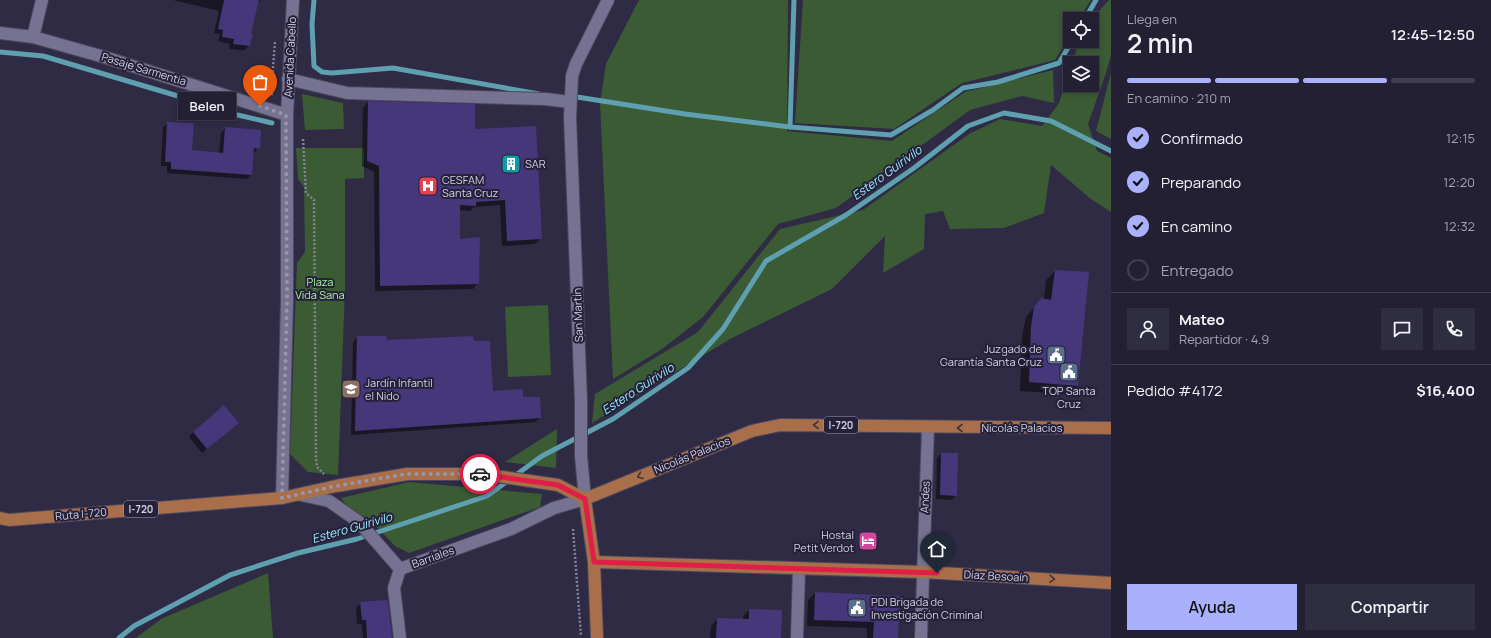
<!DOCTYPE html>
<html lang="es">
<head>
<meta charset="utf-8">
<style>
  body { margin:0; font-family:Manrope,sans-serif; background:#2f2d40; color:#f1f3f6; height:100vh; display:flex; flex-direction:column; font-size:15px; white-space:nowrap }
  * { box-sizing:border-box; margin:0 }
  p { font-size:13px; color:#a3a3ac }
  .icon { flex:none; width:22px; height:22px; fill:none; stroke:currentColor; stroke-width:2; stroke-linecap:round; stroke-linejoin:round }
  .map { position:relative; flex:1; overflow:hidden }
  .sheet { display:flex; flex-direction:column; background:#232034; width:380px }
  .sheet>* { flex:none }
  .fabs { position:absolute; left:1063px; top:12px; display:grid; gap:8px }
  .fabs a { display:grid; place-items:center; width:36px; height:36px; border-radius:0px; background:#232034; box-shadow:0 2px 6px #0003,0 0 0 1px #403e4f; font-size:20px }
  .pin { position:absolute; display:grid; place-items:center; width:34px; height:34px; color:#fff; margin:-41px -17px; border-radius:50% 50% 50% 0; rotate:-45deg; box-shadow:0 0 4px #0007 }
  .pin .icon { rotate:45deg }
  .courier { position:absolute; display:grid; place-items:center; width:40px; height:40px; margin:-20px; border:3px solid #e11d48; border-radius:50%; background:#fff; color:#222; box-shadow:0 1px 5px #0007 }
  .bubble { position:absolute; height:28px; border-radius:0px; background:#232034; box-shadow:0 2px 6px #0003,0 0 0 1px #403e4f; font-size:13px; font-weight:600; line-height:28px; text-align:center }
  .head em { font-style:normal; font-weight:600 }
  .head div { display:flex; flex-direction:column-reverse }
  .head { display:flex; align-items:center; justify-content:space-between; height:68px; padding:0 16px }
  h1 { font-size:26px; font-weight:600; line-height:30px }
  .bar { display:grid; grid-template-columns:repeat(4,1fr); gap:6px 4px; align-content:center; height:48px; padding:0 16px }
  .bar i { height:5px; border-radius:3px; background:#403e4f }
  .bar .active { background:#a9b0fc }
  .bar p { grid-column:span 4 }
  .line { display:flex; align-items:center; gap:10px; padding:0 16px; border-top:1px solid #403e4f }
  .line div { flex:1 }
  .round { display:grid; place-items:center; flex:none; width:42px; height:42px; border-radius:0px; background:#2f2d40 }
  ol { padding:0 16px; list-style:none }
  li { display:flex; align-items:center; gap:12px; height:44px }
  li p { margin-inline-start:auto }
  li .icon { padding:4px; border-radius:50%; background:#a9b0fc; color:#111; stroke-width:4 }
  li:last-child { color:#a3a3ac }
  li i { width:22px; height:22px; border:2px solid #403e4f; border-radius:50% }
  .cta { display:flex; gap:8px; margin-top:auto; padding:8px 16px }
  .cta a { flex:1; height:46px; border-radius:0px; background:#a9b0fc; color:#111; font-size:16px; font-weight:600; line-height:46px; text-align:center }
  .cta a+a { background:#2f2d40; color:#f1f3f6 }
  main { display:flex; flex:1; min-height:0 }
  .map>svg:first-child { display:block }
  .green { fill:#3b5b34 }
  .shadow { fill:#0007 }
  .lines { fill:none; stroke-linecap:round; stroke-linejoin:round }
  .stream { stroke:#5e9fb0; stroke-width:5 }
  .building { fill:#45377a }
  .minor-casing { stroke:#4b485e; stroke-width:14 }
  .major-casing { stroke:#4b485e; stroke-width:14 }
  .path { stroke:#858398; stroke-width:2.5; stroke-dasharray:2 2; stroke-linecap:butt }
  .minor { stroke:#767291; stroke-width:12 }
  .major { stroke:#a86f4a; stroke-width:12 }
  .oneway { stroke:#46343f }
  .done { stroke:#9896aa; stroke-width:4; stroke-dasharray:0 7.2 }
  .route { stroke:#e11d48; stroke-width:5 }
  .labels { text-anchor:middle; stroke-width:4; stroke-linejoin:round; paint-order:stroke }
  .shield { fill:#25213b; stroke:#9d9bae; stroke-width:1 }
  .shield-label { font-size:10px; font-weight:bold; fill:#d0cfe0 }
  .street-label { font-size:11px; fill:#d0cfe0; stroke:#25213b }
  .poi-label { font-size:11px; fill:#d0cfe0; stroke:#25213b; text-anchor:start }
  .park-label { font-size:11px; fill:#a6f095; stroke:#25213b }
  .water-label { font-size:12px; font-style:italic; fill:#99ecfe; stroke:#25213b }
</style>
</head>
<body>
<main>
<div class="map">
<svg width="1111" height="638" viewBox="0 0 1111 638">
  <rect width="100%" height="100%" fill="#2f2b45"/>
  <g class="green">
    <polygon points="639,0 788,0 787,131 892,141 965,92 1053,70 1054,103 1022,96 970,110 836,208 778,224 703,317 662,349 613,379 600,103 606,64"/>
    <polygon points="803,0 1091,0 1079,19 1070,19 1070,35 1055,60 962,83 894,129 795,123"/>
    <polygon points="1109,0 1111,0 1111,55 1106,73 1088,124 1097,151 1111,158 1111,212 1091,199 1051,165 1044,213 1004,228 950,229 943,211 925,214 924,249 883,273 885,236 832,289 730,339 592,423 595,394 698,332 780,229 863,210 969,134 1000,119 1042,126 1059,103 1070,70 1070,85 1092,85 1092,63 1072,63 1079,41 1092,41 1092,19"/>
    <polygon points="1111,73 1111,139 1096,131"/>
    <polygon points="302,94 343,103 344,129 305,130"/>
    <polygon points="296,148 364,148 364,178 345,179 345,288 338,475 308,472 290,454 297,263 305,252 304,187 298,179"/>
    <polygon points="548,305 551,375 508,377 505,307"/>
    <polygon points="557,429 556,468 505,462"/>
    <polygon points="409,482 542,494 540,507 409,553 395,546 368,518 350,510 341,498"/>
    <polygon points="268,573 273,638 136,638 161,619"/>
  </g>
  <g class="shadow">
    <polygon points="173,0 262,0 257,2 249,34 249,45 245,50 240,50 229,49 230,44 218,41 220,34 214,33 219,11"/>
    <polygon points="368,102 474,130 540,239 535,244 502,246 500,205 474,207 470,211 459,210 459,240 478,283 473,289 375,291 374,172 362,166 363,108"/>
    <polygon points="168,123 191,151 219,153 221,133 225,128 259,148 253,153 251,175 247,179 167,173 167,166 161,166 163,127"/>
    <polygon points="1055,271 1077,386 1068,394 1020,391 1022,336 1026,317 1041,299 1044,299 1046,280"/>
    <polygon points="358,337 386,341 492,392 522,398 540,418 536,422 351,435 353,342"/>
    <polygon points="233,427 202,453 189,437 193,432"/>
    <polygon points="941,454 956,495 952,500 936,499 937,458"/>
    <polygon points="815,593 899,597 897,638 867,638 867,628 807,626 808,600"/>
    <polygon points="361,603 391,638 363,638 362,624 357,624 356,607"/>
    <polygon points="749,610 780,638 710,638 711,626 717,619 743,620 743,616"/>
  </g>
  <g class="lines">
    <g class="stream">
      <polyline points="314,0 312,24 314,66 322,72 332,73 393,68 539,94"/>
      <polyline points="1085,19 1096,0"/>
      <polyline points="0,52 43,56 188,99 212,109 272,123"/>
      <polyline points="577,97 685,114 790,127 891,135 933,110 963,88 998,82 1059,63 1072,41"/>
      <polyline points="790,127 794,0"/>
      <polyline points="119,638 134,626 230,575 298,553 357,539 487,496 542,456 613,419 688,368 723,329 766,261 846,215 914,168 968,126 1004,113 1051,121 1111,151"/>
    </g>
  </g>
  <g class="building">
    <polygon points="224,0 259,0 251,33 253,33 250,46 233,44 234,39 222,37 223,30 218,29"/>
    <polygon points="368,101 475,104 475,129 536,126 542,239 507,241 505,200 476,202 476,206 460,205 460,239 480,237 479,284 380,286 379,166 367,161"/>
    <polygon points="167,122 194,123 192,150 223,153 225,127 261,130 260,149 254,148 252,175 171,169 171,162 165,162"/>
    <polygon points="1055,270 1089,272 1078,386 1029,382 1031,326 1034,307 1041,298 1051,300"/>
    <polygon points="357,336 386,336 387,340 473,336 474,341 490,341 493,391 523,389 523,397 540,397 541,418 355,431"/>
    <polygon points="224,405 239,423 207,449 193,432"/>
    <polygon points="941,453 958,453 957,496 940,495"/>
    <polygon points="815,592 900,596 898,638 873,638 874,622 814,620"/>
    <polygon points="386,600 388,602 392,638 367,638 366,620 362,620 360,602"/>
    <polygon points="749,609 782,610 781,638 716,638 717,618 749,619"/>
  </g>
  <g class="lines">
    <g class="minor-casing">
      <g id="minor">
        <polyline points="0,33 33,37 104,57 287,115"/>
        <polyline points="33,37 42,0"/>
        <polyline points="288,79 347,93 545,99 570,102"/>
        <polyline points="301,495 329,501 359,522 400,569 511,529 554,508 585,499 581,456 581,401 570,117 572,76 576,64 608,0"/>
        <polyline points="282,498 287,301 287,115 293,0"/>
        <polyline points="400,569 394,588 400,638"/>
        <polyline points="797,638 799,569"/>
        <polyline points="921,638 928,428"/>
      </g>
    </g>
    <g class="major-casing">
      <g id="major">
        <polyline points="585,499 594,562 597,638"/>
        <polyline points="0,518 9,520 282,498 336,486 407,474 482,474 558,485 585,499 752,431 780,425 1111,428"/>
        <polyline points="594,562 922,572 1111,583"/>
      </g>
    </g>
    <g class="path">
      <polyline points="273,94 271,94 275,41"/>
      <polyline points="303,139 306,193 314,200 316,459 317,467 324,474"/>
      <polyline points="573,529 581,636"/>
    </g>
    <use href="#minor" class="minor"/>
    <use href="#major" class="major"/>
  </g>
  <defs><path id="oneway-chevron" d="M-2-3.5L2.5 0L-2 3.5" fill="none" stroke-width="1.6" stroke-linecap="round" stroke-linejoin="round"/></defs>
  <g class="oneway">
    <use href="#oneway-chevron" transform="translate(816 425) rotate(-180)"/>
    <use href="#oneway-chevron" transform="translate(960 428) rotate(-180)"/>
    <use href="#oneway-chevron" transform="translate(640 476) rotate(158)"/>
    <use href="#oneway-chevron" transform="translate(1052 579) rotate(3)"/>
  </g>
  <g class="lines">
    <polyline class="done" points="260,106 286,115 287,301 282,498 336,486 406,474 480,474"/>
    <polyline class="route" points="480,474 558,485 585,499 594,562 937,573"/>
  </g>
  <defs>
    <g id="building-square" transform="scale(1)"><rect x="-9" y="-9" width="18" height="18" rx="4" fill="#0f9aa8" stroke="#25213b"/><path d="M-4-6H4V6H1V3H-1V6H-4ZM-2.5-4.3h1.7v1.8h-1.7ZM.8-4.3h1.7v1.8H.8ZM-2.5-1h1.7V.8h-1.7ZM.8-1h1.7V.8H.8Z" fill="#fff"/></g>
    <g id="hospital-square" transform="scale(1)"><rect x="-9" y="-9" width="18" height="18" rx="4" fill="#e0444e" stroke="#25213b"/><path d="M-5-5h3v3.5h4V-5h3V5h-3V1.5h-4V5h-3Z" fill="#fff"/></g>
    <g id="civic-square" transform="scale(1)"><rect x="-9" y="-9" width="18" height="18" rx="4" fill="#5c6f8a" stroke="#25213b"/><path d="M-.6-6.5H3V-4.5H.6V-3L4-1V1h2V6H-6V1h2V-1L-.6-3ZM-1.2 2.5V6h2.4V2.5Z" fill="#fff"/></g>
    <g id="school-square" transform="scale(1)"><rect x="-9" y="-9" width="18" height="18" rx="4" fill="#8d6e63" stroke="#25213b"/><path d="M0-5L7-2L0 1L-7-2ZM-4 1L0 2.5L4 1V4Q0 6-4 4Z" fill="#fff"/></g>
    <g id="hotel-square" transform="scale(1)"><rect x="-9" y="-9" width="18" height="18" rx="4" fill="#d1479c" stroke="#25213b"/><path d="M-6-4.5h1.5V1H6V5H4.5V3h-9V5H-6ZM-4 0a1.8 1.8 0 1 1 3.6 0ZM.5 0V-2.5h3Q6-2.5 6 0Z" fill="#fff"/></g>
  </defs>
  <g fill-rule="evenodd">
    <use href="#building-square" x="511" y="164"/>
    <use href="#hospital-square" x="428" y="186"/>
    <use href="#civic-square" x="1056" y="355"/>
    <use href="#civic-square" x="1069" y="372"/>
    <use href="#school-square" x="351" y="389"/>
    <use href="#hotel-square" x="868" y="541"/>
    <use href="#civic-square" x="857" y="608"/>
  </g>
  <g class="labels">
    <g class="shield">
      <rect x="824" y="417" width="34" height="16" rx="3"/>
      <rect x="124" y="501" width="34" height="16" rx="3"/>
    </g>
    <g class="shield-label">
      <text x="841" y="429">I-720</text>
      <text x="141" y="513">I-720</text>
    </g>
    <g class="street-label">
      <text transform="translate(290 57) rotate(-87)" y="4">Avenida Cabello</text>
      <text transform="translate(144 69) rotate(17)" y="4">Pasaje Sarmentia</text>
      <text transform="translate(578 315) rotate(-92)" y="4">San Martín</text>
      <text x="1022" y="432">Nicolás Palacios</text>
      <text transform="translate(692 455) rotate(-22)" y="4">Nicolás Palacios</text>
      <text transform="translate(925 497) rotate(-87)" y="4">Andes</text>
      <text transform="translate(81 514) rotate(-5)" y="4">Ruta I-720</text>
      <text transform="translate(433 557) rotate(-20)" y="4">Barriales</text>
      <text transform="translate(996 576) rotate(3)" y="4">Díaz Besoaín</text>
    </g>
    <g class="poi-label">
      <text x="525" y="168">SAR</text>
      <text x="442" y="184">CESFAM<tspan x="442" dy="13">Santa Cruz</tspan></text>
      <text x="1042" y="353" text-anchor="end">Juzgado de<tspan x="1042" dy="13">Garantía Santa Cruz</tspan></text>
      <text x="365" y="387">Jardín Infantil<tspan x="365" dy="13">el Nido</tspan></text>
      <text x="1069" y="395" text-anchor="middle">TOP Santa<tspan x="1069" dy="13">Cruz</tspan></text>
      <text x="854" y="539" text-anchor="end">Hostal<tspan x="854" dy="13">Petit Verdot</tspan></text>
      <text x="871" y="606">PDI Brigada de<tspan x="871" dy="13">Investigación Criminal</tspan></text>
    </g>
    <g class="park-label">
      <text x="320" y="286">Plaza<tspan x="320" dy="13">Vida Sana</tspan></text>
    </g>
    <g class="water-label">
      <text transform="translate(887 173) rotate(-36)" y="4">Estero Guirivilo</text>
      <text transform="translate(638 389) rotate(-33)" y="4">Estero Guirivilo</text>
      <text transform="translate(352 528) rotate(-16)" y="4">Estero Guirivilo</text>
    </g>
  </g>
</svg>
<div class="fabs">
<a><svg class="icon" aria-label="locate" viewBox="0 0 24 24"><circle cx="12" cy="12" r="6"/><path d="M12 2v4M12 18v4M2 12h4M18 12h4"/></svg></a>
<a><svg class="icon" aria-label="layers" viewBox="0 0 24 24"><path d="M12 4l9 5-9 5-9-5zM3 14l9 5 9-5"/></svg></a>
</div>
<div class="pin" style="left:260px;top:106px;background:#ea580c"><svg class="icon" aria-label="bag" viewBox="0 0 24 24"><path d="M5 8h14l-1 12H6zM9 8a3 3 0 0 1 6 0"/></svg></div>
<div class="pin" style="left:937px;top:573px;background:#1f2937"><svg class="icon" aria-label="home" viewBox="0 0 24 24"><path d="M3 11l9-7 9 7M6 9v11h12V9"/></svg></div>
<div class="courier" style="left:480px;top:474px"><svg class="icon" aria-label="car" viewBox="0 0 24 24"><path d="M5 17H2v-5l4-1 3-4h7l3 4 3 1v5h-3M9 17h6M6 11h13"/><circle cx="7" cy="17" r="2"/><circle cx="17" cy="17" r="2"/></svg></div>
<div class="bubble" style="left:178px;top:92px;width:58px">Belen</div>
</div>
<section class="sheet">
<div class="head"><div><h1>2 min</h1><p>Llega en</p></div><em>12:45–12:50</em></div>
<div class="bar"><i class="active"></i><i class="active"></i><i class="active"></i><i></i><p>En camino · 210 m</p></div>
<ol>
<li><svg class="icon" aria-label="check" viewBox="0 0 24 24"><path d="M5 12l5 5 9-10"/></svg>Confirmado<p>12:15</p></li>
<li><svg class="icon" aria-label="check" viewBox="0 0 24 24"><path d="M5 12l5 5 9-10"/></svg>Preparando<p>12:20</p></li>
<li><svg class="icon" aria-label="check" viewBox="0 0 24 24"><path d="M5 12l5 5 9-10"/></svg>En camino<p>12:32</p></li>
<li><i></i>Entregado</li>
</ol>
<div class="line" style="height:72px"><a class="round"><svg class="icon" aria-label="person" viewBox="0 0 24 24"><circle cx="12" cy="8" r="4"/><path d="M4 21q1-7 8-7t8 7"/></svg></a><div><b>Mateo</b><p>Repartidor · 4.9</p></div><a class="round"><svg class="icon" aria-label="chat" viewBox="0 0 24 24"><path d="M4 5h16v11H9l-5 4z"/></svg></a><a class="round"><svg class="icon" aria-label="phone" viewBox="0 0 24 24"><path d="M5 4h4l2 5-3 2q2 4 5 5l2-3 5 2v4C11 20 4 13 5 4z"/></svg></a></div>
<div class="line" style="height:52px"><div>Pedido #4172</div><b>$16,400</b></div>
<div class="cta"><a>Ayuda</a><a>Compartir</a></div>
</section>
</main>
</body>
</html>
